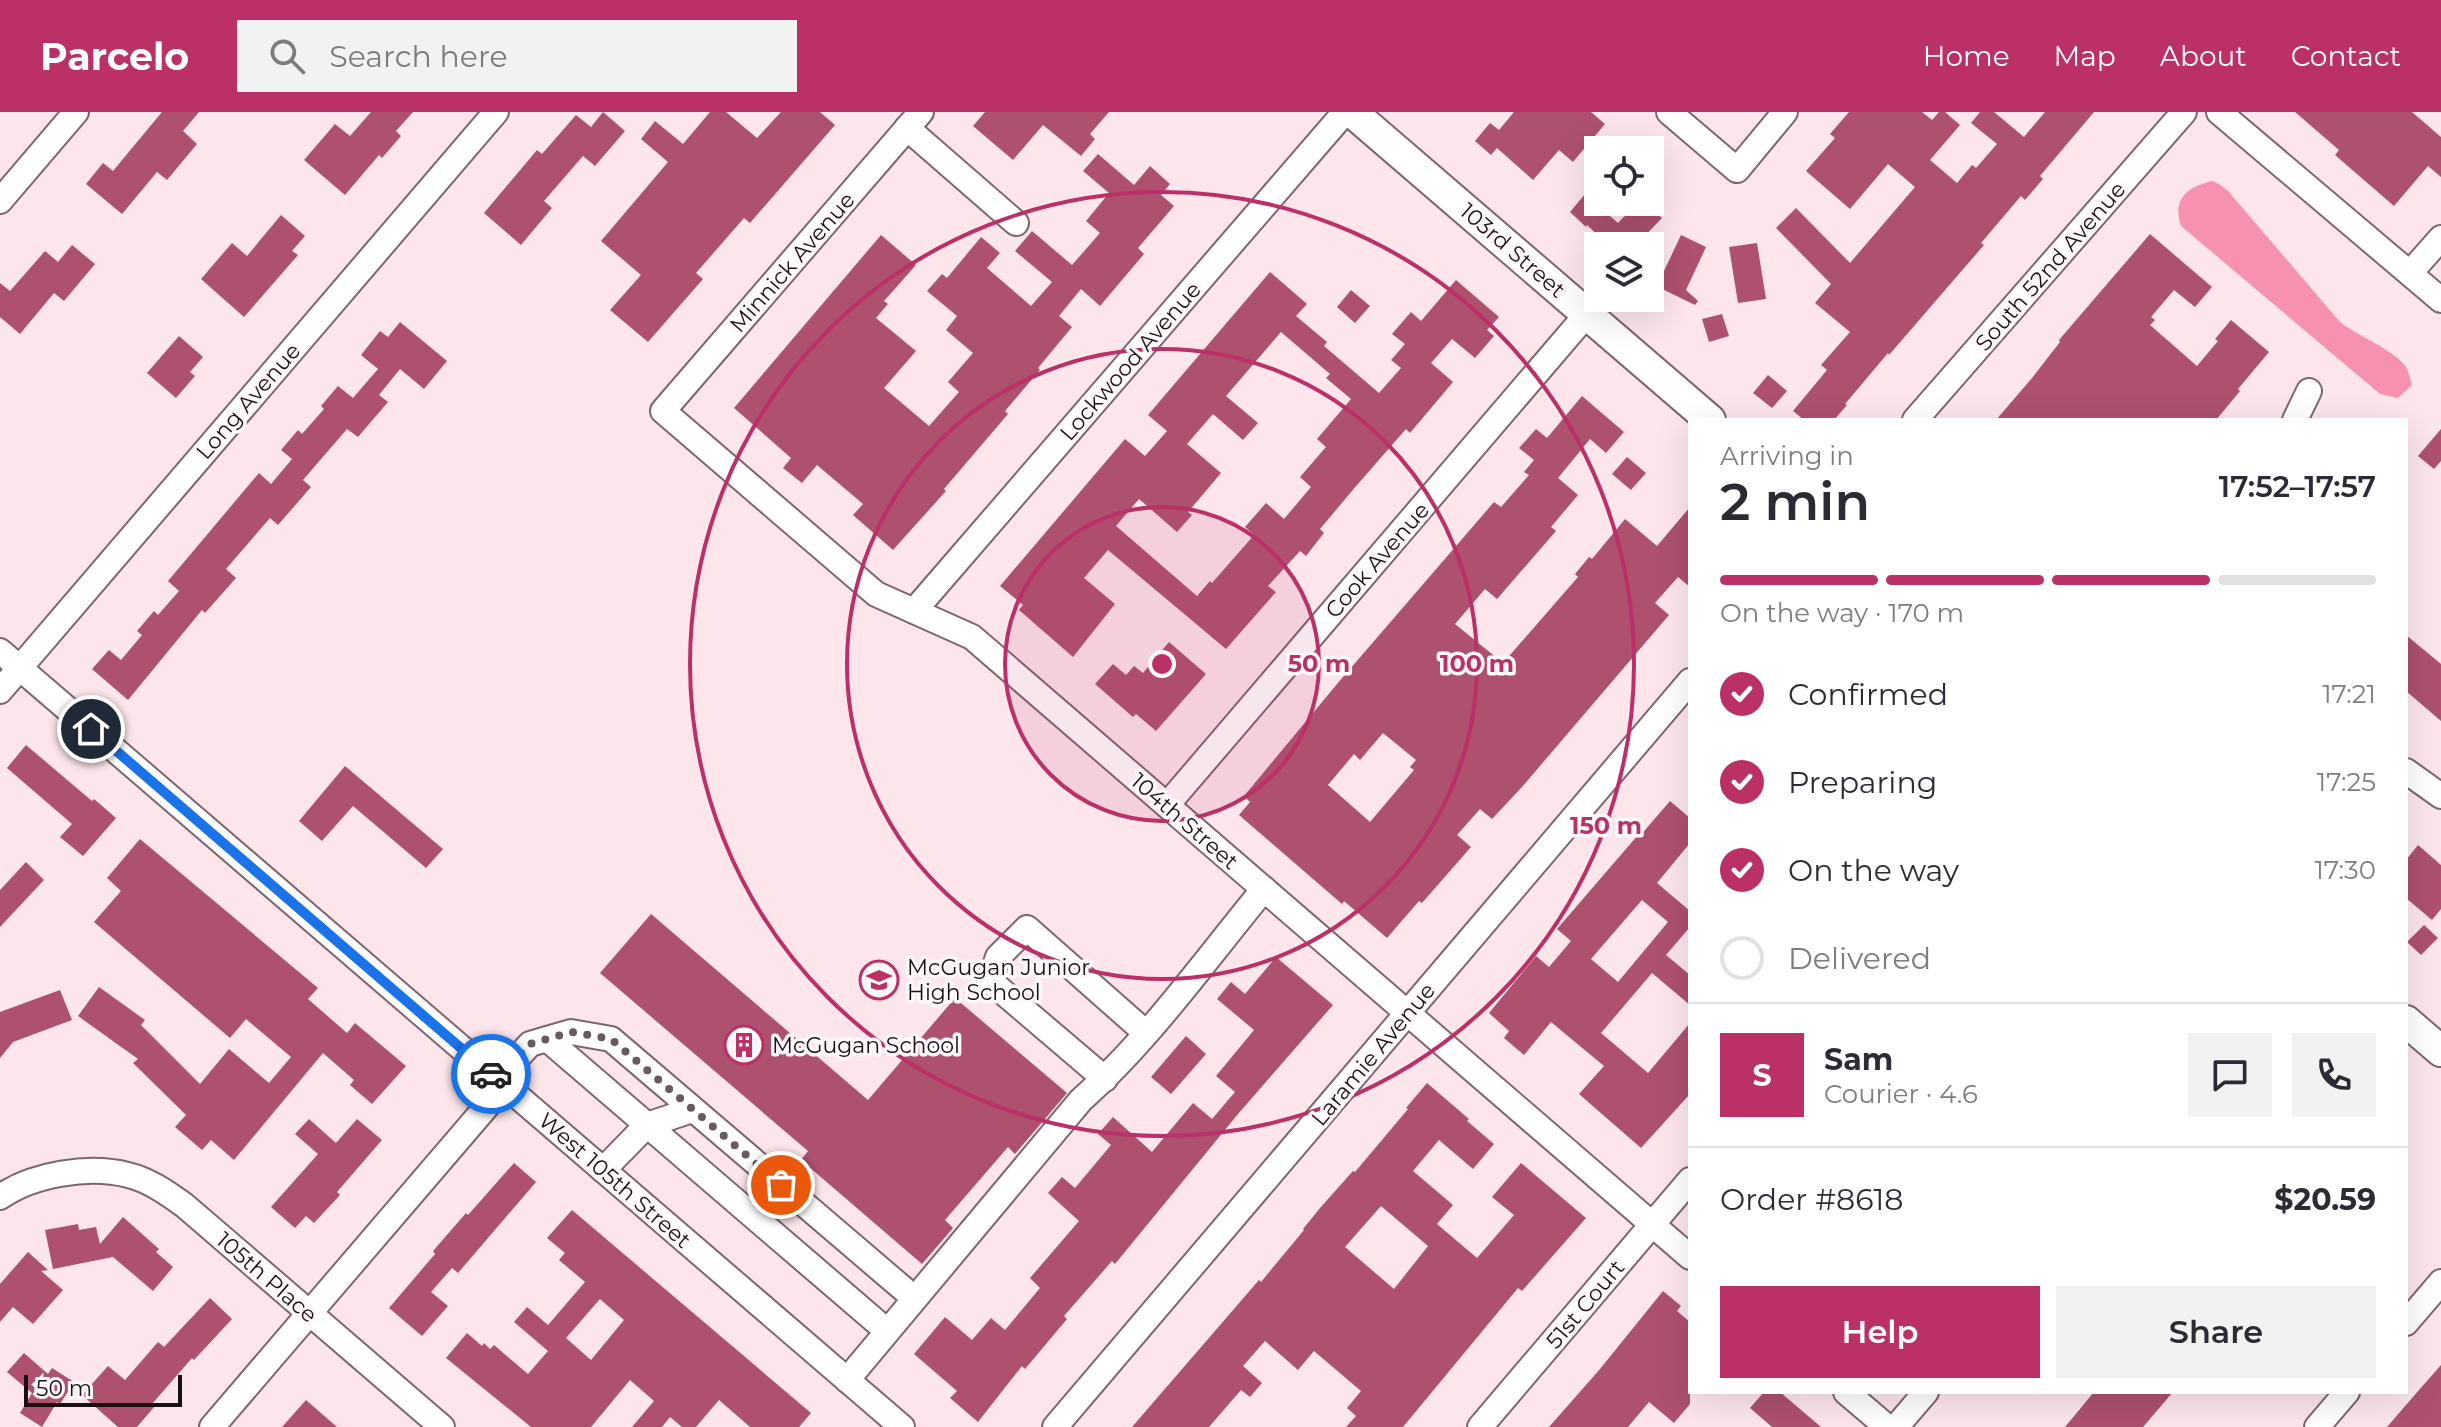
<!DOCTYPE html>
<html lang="en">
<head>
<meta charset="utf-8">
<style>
  body { margin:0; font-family:Montserrat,sans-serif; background:#f2f2f3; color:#2b2b33; height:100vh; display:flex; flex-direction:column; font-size:30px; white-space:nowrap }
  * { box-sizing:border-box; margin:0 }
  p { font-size:26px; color:#7c7c81 }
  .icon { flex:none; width:44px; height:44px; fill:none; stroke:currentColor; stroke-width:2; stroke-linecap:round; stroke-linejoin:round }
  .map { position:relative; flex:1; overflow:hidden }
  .sheet { position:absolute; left:1688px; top:306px; width:720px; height:976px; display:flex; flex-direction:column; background:#fff; border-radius:0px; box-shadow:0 8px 32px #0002 }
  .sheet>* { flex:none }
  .tools { position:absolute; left:1584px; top:24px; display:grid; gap:16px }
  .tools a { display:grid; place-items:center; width:80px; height:80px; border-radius:0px; background:#fff; box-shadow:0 8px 32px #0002; font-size:40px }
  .scale { position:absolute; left:24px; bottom:20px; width:158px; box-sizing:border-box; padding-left:8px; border:4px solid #191012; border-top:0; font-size:22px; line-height:28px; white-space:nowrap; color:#191012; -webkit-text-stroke:6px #fef8fa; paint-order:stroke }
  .pin { position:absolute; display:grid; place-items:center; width:68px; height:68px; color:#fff; margin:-34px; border:4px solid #fff; border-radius:50%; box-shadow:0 2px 8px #0007 }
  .courier { position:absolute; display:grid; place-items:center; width:80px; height:80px; margin:-40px; border:6px solid #1a73e8; border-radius:50%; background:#fff; color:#222; box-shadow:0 2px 10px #0007 }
  .head em { font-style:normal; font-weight:600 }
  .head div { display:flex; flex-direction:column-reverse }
  .head { display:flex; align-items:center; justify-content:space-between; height:136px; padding:0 32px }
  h1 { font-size:52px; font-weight:600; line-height:60px }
  .bar { display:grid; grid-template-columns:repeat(4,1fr); gap:12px 8px; align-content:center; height:96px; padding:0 32px }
  .bar i { height:10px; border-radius:6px; background:#e1e1e2 }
  .bar .active { background:#bc3068 }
  .bar p { grid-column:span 4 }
  .line { display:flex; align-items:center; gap:20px; padding:0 32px; border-top:2px solid #e1e1e2 }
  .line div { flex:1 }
  .round { display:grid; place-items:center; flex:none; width:84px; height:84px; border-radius:0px; background:#f2f2f3 }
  ol { padding:0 32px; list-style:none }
  li { display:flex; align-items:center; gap:24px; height:88px }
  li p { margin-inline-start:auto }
  li .icon { padding:8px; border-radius:50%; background:#bc3068; color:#fff; stroke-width:4 }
  li:last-child { color:#7c7c81 }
  li i { width:44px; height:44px; border:4px solid #e1e1e2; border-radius:50% }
  .button { display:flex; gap:16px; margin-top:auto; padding:16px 32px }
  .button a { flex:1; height:92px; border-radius:0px; background:#bc3068; color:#fff; font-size:32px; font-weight:600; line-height:92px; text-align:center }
  .button a+a { background:#f2f2f3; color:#2b2b33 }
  header { display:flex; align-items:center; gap:48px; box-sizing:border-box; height:112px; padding:0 40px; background:#bc3068; color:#fff }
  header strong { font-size:38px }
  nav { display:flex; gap:44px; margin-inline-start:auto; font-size:28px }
  .search { width:560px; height:72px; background:#f2f2f3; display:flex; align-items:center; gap:20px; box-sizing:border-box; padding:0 28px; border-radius:0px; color:#7c7c81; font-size:30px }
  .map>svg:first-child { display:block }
  .water { fill:#f692b0 }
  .building { fill:#ad516f; fill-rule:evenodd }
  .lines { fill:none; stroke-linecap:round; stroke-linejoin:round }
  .minor-casing { stroke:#7d666c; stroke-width:28 }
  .major-casing { stroke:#7d666c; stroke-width:34 }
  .minor { stroke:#fff; stroke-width:24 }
  .major { stroke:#fff; stroke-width:30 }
  .done { stroke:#685b5e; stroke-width:8; stroke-dasharray:0 14.4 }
  .route { stroke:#1a73e8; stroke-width:10 }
  .ring { fill:none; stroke:#bc3068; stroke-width:4 }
  .labels { text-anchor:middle; stroke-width:7; stroke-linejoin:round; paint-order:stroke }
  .street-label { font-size:22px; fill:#191012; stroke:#fef8fa }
  .poi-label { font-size:22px; fill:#191012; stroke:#fef8fa; text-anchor:start }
  .centre { fill:#bc3068; stroke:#fef8fa; stroke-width:4 }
  .ring-label { font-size:24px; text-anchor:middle; font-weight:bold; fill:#bc3068; stroke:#fef8fa; stroke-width:7; stroke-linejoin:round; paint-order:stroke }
</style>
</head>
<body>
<header>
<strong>Parcelo</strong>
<div class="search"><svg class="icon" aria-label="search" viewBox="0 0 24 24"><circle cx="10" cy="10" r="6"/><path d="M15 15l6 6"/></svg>Search here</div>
<nav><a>Home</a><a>Map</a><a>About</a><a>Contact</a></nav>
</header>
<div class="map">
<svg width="2441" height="1315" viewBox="0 0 2441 1315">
  <rect width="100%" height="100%" fill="#fce6ec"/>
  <path class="water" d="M 2212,69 L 2219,72 L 2228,79 L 2340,210 C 2356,223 2396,239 2405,254 C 2409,259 2410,267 2412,273 L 2398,286 L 2380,282 L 2181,114 C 2172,87 2187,75 2212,69 Z"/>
  <g class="building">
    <polygon points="162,0 199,0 183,19 197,32 167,68 157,60 122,102 86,72 103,51 113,59"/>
    <polygon points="371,0 413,0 396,19 401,24 382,46 379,43 345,83 304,48 335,12 350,24"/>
    <polygon points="603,0 625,19 595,54 583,44 544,89 552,96 521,133 484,101 537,38 542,42 576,3 591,15"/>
    <polygon points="710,0 726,0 757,26 781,0 820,0 835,13 750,111 744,106 696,161 703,167 648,230 610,198 641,163 601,129 668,50 641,27 655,9 683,32"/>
    <polygon points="985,0 1109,0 1090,22 1095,27 1081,44 1043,13 1013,48 973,14"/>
    <polygon points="1514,0 1591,0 1605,12 1573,50 1559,38 1533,68 1497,36 1491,43 1475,29 1490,11 1499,18"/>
    <polygon points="1849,0 1922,0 1932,8 1939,0 1945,0 1960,13 1930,48 1957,71 1972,53 1976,56 1997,32 1971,11 1980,0 1994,0 2024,25 2045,0 2094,0 2040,64 2043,67 2025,88 2021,84 1981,131 1984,133 1889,243 1888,241 1845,292 1847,293 1834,308 1804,308 1793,299 1827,258 1821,253 1850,220 1815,191 1831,172 1776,116 1796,96 1850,151 1915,75 1888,52 1850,97 1806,59 1835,26 1830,22"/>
    <polygon points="2295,0 2412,0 2441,25 2441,65 2428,54 2394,94 2335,43 2339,38"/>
    <polygon points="1098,42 1134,73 1150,54 1170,72 1161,83 1174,94 1138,136 1144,142 1100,194 1081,177 1059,204 1072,215 1038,256 1040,258 1005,299 1008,302 944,377 946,379 893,438 853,403 863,392 817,353 802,371 783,356 791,346 734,296 881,123 916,153 884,189 888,192 876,206 916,239 884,276 929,314 959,280 948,270 973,241 946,218 957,204 927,179 942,162 947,166 981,125 1000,141 987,156 1031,194 1052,170 1015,139 1032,119 1072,153 1100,121 1086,109 1109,81 1083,59"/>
    <polygon points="1585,82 1618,111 1638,90 1645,90 1662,106 1635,134 1609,134 1587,113 1586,115 1570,100"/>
    <polygon points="281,103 305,124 292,139 298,143 244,205 201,167 232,131 247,144"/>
    <polygon points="2150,122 2212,175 2195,195 2174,178 2151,205 2155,208 2150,213 2197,254 2218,229 2215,227 2231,208 2269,240 2238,277 2240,279 2216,308 1996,308 2032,266 2060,230 2059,228"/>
    <polygon points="1681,123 1706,135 1686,178 1698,189 1695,193 1650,171 1650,147 1664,159"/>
    <polygon points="1757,131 1766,187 1738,191 1729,135"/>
    <polygon points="72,133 95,152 64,189 54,181 20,222 0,205 0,171 10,179 45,139 58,150"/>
    <path d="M 1270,160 L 1307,192 L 1296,204 L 1327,230 L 1324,234 L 1379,281 L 1401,256 L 1391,248 L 1405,232 L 1392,222 L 1411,200 L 1421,209 L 1456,168 L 1499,205 L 1487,218 L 1494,224 L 1475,246 L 1452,227 L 1431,251 L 1453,270 L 1410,321 L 1406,317 L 1357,373 L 1320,417 L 1324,421 L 1306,444 L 1300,439 L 1268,474 L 1276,480 L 1226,537 L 1108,438 L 1084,466 L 1115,492 L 1073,545 L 1019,498 L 1023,493 L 1000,474 L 1125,327 L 1145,344 L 1167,319 L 1148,303 ZM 1281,220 L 1330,262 L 1326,266 L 1351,287 L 1317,327 L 1326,335 L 1300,365 L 1311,375 L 1284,407 L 1266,391 L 1245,415 L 1254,423 L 1212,471 L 1210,469 L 1197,484 L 1116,414 L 1139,387 L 1177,420 L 1192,403 L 1188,400 L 1221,361 L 1187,332 L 1213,302 L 1243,328 L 1258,311 L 1226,284 Z"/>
    <polygon points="1351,178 1370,194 1355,211 1337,195"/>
    <polygon points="1722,202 1729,224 1709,230 1702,207"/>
    <polygon points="400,210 447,249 424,277 400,257 379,283 388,290 358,325 347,317 303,368 311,375 278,413 270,406 226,457 236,466 205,501 202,498 128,588 92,557 109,538 121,548 142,523 137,519 154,499 158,503 179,479 168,469 259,361 271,372 292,347 281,338 298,318 302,322 324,297 321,294 338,274 353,286 378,257 361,243 380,219 388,225"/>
    <polygon points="179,224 203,245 190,260 195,264 176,286 147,261"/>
    <polygon points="1768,263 1787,279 1772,296 1753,281"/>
    <path d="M 1582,284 L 1624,320 L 1606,341 L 1590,327 L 1558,366 L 1578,383 L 1551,415 L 1556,419 L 1497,487 L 1485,477 L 1455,512 L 1503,551 L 1578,465 L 1575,462 L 1589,445 L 1592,447 L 1625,407 L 1657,434 L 1690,395 L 1690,475 L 1678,465 L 1655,491 L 1669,503 L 1522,675 L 1492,707 L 1480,697 L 1457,723 L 1471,735 L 1422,791 L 1419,789 L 1387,826 L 1344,789 L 1342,792 L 1239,703 L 1250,690 L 1244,684 L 1337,572 L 1494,390 L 1501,395 L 1529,363 L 1524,360 L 1534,348 L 1519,336 L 1536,317 L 1547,326 ZM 1383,621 L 1416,648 L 1410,655 L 1414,658 L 1370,710 L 1328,673 L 1354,642 L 1360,648 Z"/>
    <polygon points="2441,317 2441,349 2434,357 2418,344"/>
    <polygon points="1627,345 1646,361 1631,378 1612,362"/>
    <polygon points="2406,523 2441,552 2441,609 2406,579"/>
    <polygon points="1169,530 1206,562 1156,619 1136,602 1133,605 1095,572 1113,552 1126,563 1134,554 1143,561"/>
    <polygon points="26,633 92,689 94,687 116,706 83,744 60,725 72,712 7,656"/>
    <polygon points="345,654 443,737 426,756 353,694 322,729 299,709"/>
    <path d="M 1670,689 L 1690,706 L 1690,731 L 1657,771 L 1690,799 L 1690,815 L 1666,843 L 1690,863 L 1690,893 L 1652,861 L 1601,921 L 1648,961 L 1690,911 L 1690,982 L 1641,1036 L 1579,982 L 1604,954 L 1551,910 L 1524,943 L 1504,926 L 1509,919 L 1489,901 L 1536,844 L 1549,855 L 1571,829 L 1557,817 L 1638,723 L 1639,725 ZM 1642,788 L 1668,810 L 1618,870 L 1591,847 Z"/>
    <polygon points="140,727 318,876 308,887 347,921 355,911 406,954 372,992 350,973 354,968 323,941 234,1048 211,1028 202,1038 175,1015 186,1003 133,951 138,947 78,904 99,875 145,908 141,913 200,972 229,937 269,971 291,945 246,907 230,926 94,810 121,779 107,766"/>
    <polygon points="2418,733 2441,753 2441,797 2432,808 2406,786 2406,748"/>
    <polygon points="26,750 44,768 0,815 0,778"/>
    <polygon points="651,802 868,988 955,886 1067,981 1015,1042 1008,1035 945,1108 953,1116 922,1152 801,1048 808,1039 600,861"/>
    <polygon points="2424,813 2438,826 2421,843 2407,830"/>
    <polygon points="1276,845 1333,893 1238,1002 1115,1152 1112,1149 1064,1204 1067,1207 1025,1257 1022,1254 978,1310 950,1286 957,1279 914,1242 945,1205 972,1228 991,1206 1005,1218 1040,1176 1030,1166 1079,1109 1048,1081 1062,1065 1075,1076 1111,1033 1098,1022 1113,1005 1152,1040 1193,991 1212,1007 1235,980 1216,964 1254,918 1217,887 1231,870 1245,882"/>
    <polygon points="60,878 72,908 13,930 0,946 0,900"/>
    <polygon points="1186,924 1206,942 1171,982 1151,965"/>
    <path d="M 1427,971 L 1469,1007 L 1467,1009 L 1494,1032 L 1473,1057 L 1439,1028 L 1413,1059 L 1453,1093 L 1437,1112 L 1477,1146 L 1514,1103 L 1492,1085 L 1521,1051 L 1586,1106 L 1522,1179 L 1518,1176 L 1403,1315 L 1346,1315 L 1356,1304 L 1347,1296 L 1361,1279 L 1314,1239 L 1298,1258 L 1265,1229 L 1243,1254 L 1262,1271 L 1250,1285 L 1241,1278 L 1209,1315 L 1132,1315 L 1259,1168 L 1261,1170 L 1304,1118 L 1303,1117 L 1320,1096 L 1353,1059 L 1355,1060 L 1408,997 L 1406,996 ZM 1381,1094 L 1428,1134 L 1394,1177 L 1345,1135 Z"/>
    <polygon points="309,1007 336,1031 357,1007 382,1028 337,1080 340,1083 314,1111 306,1104 295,1116 271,1095 318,1042 295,1022"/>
    <polygon points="514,1051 536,1070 458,1161 452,1156 431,1180 448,1194 422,1224 389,1196 435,1142 433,1139 466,1101 468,1103"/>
    <path d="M 572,1098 L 811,1301 L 799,1315 L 750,1315 L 719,1288 L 696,1315 L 682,1315 L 670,1305 L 662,1315 L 632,1315 L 654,1289 L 630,1268 L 591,1315 L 531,1315 L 446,1246 L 467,1221 L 482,1234 L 484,1231 L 490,1237 L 494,1233 L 528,1262 L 548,1239 L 514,1210 L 527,1195 L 548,1213 L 585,1170 L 559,1148 L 565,1141 L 547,1126 ZM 600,1187 L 624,1208 L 591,1248 L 566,1226 Z"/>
    <polygon points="123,1105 159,1137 156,1140 173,1155 153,1179 113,1145 53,1157 45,1118 78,1112 79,1118 96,1115 100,1132"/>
    <polygon points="28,1140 48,1158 41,1159 63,1178 33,1212 13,1195 0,1210 0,1172"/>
    <polygon points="1663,1179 1681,1194 1677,1199 1690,1210 1690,1292 1674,1311 1649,1290 1628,1315 1549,1315 1600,1257"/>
    <polygon points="210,1186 232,1207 194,1248 192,1246 152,1292 155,1294 137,1315 118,1315 82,1283 108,1254 125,1268 158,1230 164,1235"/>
    <polygon points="24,1241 48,1262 52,1256 74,1270 60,1292 57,1290 42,1315 20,1301 32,1281 7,1260"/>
    <polygon points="2441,1253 2441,1315 2387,1315 2419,1278"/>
    <polygon points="1764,1280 1780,1280 1821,1315 1772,1315 1750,1296"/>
    <polygon points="2094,1280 2173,1280 2143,1315 2065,1315"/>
    <polygon points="306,1288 337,1315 282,1315"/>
  </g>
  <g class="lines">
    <g class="minor-casing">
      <g id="minor">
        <polyline points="921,0 663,299 876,482 972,525 1690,1145"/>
        <polyline points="1669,0 1737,58 1785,0"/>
        <polyline points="2219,0 2441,188"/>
        <polyline points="907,16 1016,111"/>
        <polyline points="0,89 76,0"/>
        <polyline points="2410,161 2441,126"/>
        <polyline points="1915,308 2184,0"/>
        <polyline points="2295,308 2309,279"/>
        <polyline points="914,499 1345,0"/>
        <polyline points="0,539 902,1315"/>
        <polyline points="0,579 496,0"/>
        <polyline points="2406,659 2441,684"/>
        <polyline points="1167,693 1587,202"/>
        <polyline points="547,927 887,1219"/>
        <polyline points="498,967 530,932 571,920 611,927 914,1186"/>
        <polyline points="1105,967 990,869 998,845 1027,816 1146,921"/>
        <polyline points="603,1058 647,1013 692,998"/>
        <path d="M 0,1085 C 33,1062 89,1053 128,1063 C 149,1068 167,1081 184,1093 L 442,1315"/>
        <polyline points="2406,1211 2441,1170"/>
        <path d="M 847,1268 L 1081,988 C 1149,928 1206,847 1264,777"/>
        <polyline points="1846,1280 1887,1315"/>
        <polyline points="212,1315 505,973"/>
        <polyline points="1055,1315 1690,569"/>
        <polyline points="1480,1315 1690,1068"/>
        <polyline points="1896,1315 1926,1280"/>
        <polyline points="2317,1315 2347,1280"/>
      </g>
    </g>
    <g class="major-casing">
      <g id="major">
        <polyline points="1352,0 1710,308"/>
        <polyline points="2406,909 2441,939"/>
      </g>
    </g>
    <use href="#minor" class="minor"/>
    <use href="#major" class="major"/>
  </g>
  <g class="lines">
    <polyline class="done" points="491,962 498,967 530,932 571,920 611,927 781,1073"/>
    <polyline class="route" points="91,617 491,962"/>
  </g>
  <circle cx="1162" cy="552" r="157" fill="#bc3068" fill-opacity=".12"/>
  <g class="ring">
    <circle cx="1162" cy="552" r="157"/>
    <circle cx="1162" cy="552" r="315"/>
    <circle cx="1162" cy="552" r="472"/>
  </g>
  <defs>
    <g id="school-ring" transform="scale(2)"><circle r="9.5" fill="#fef8fa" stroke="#bc3068" stroke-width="1.5"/><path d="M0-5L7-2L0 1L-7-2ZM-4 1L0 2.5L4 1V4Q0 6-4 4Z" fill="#bc3068"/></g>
    <g id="building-ring" transform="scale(2)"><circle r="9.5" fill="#fef8fa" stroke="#bc3068" stroke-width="1.5"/><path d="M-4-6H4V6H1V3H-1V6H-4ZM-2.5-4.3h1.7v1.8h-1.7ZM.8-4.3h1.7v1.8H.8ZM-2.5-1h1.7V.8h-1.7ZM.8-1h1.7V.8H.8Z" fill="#bc3068"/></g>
  </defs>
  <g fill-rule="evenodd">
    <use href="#school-ring" x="879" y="868"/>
    <use href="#building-ring" x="744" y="933"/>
  </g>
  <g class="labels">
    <g class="street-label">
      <text transform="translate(1513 138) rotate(41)" y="8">103rd Street</text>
      <text transform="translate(792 150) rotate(-49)" y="8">Minnick Avenue</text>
      <text transform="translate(2050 154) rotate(-49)" y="8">South 52nd Avenue</text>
      <text transform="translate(1130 249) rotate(-49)" y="8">Lockwood Avenue</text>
      <text transform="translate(248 289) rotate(-49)" y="8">Long Avenue</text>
      <text transform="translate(1377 448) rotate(-49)" y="8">Cook Avenue</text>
      <text transform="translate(1185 709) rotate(41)" y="8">104th Street</text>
      <text transform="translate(1373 942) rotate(-50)" y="8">Laramie Avenue</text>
      <text transform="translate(615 1068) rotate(41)" y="8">West 105th Street</text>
      <text transform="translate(267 1165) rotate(41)" y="8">105th Place</text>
      <text transform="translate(1585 1192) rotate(-50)" y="8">51st Court</text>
    </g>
    <g class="poi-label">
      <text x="907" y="863">McGugan Junior<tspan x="907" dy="25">High School</tspan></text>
      <text x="772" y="941">McGugan School</text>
    </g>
  </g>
  <circle cx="1162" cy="552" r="12" class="centre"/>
  <g class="ring-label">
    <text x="1319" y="560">50 m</text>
    <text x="1477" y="560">100 m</text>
    <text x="1606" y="722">150 m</text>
  </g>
</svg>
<div class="tools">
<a><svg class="icon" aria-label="locate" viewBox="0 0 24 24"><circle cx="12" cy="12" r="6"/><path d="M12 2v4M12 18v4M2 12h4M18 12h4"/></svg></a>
<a><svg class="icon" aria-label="layers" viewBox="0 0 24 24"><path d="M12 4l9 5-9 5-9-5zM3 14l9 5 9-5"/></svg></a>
</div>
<div class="scale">50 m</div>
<div class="pin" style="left:781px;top:1073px;background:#ea580c"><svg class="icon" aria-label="bag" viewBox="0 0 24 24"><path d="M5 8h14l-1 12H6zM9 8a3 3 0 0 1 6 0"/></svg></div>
<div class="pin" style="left:91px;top:617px;background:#1f2937"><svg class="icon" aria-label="home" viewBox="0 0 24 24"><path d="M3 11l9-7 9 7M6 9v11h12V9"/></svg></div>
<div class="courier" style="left:491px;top:962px"><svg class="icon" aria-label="car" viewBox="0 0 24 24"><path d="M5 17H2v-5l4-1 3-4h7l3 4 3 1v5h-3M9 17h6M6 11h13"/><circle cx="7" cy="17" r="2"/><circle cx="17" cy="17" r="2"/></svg></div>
<section class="sheet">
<div class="head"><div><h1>2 min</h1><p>Arriving in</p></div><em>17:52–17:57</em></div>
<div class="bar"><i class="active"></i><i class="active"></i><i class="active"></i><i></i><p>On the way · 170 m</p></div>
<ol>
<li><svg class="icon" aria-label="check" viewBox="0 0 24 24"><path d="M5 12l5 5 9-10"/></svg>Confirmed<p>17:21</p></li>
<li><svg class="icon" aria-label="check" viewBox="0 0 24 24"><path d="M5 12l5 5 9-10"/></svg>Preparing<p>17:25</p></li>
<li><svg class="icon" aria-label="check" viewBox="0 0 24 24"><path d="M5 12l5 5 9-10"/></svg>On the way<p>17:30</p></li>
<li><i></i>Delivered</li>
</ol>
<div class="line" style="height:144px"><b class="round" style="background:#bc3068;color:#fff">S</b><div><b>Sam</b><p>Courier · 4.6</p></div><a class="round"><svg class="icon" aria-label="chat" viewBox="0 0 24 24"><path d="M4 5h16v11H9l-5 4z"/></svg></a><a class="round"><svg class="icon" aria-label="phone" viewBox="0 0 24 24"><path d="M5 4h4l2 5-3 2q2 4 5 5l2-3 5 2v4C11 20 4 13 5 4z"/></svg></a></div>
<div class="line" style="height:104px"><div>Order #8618</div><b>$20.59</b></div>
<div class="button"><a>Help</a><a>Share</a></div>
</section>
</div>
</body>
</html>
